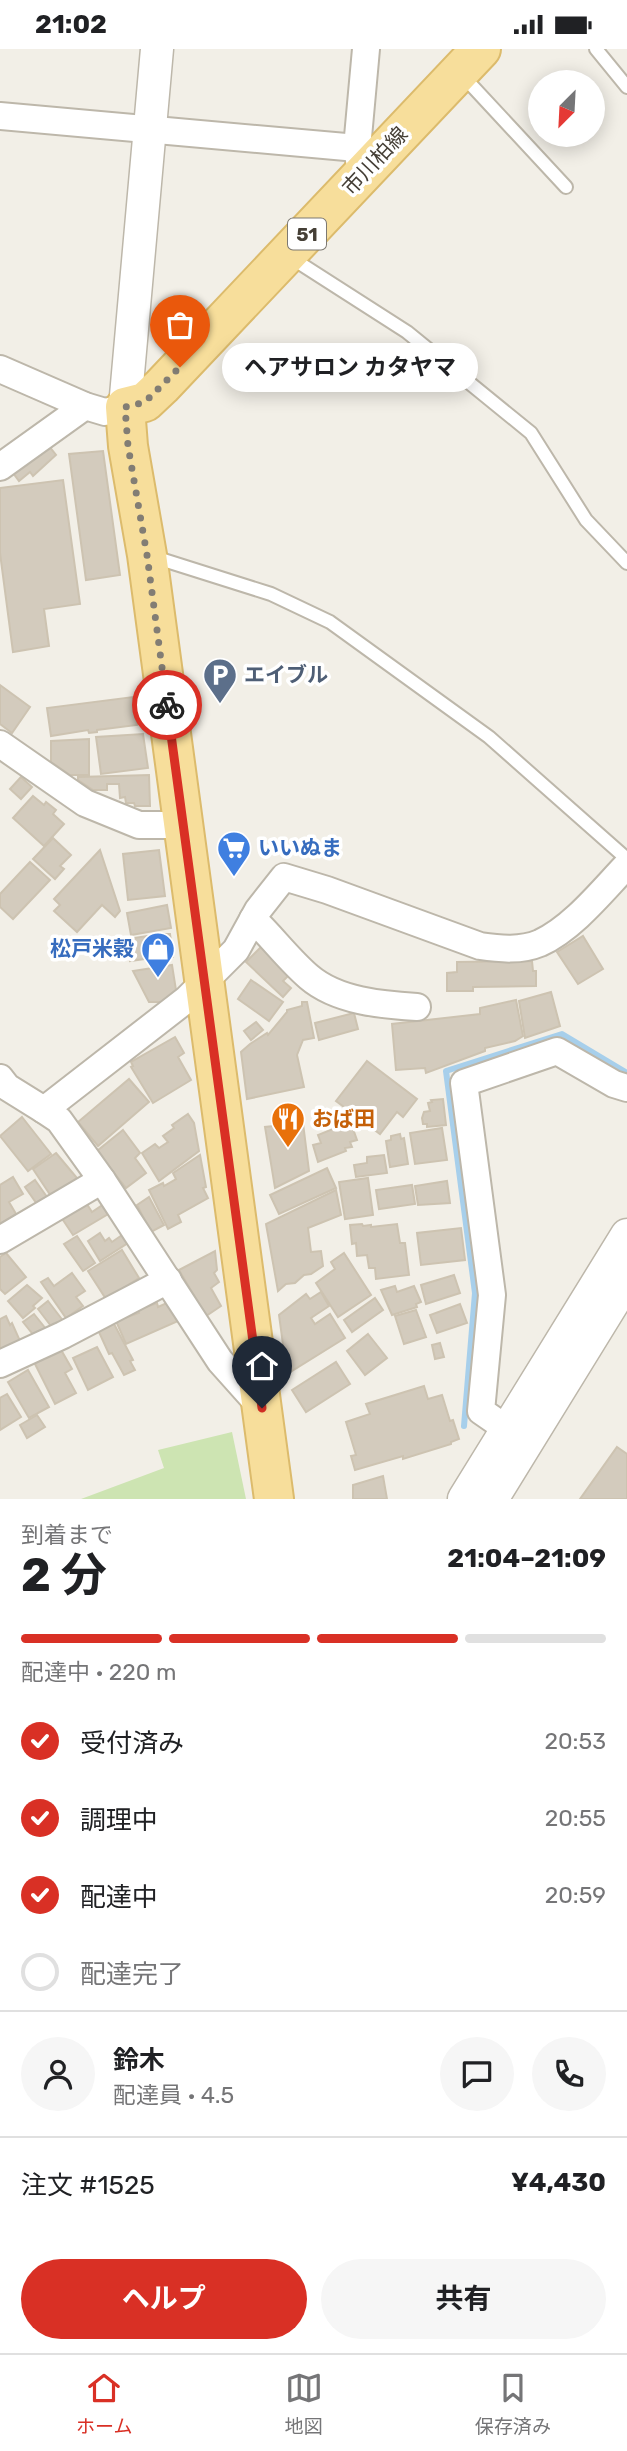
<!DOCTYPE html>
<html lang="ja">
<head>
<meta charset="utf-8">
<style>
  body { margin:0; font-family:Rubik,"Noto Sans JP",sans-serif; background:#f6f6f6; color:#202124; height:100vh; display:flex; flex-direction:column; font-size:26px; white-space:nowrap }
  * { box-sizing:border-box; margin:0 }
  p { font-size:23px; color:#757577 }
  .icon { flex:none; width:38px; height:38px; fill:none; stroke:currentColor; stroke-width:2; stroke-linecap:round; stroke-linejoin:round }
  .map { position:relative; height:1450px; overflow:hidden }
  .sheet { display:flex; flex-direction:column; background:#fff; flex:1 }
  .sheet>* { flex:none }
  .needle { width:46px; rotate:204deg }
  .tools { position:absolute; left:528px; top:21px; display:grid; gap:14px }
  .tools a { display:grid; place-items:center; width:77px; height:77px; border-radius:50%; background:#fff; box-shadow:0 4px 18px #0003; font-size:35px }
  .pin { position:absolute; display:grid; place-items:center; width:60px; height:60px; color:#fff; margin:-72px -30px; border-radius:50% 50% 50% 0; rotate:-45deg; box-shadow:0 0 7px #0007 }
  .pin .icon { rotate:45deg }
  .courier { position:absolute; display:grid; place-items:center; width:70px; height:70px; margin:-35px; border:5px solid #d93025; border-radius:50%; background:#fff; color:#222; box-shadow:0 2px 9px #0007 }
  .bubble { position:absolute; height:49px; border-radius:24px; background:#fff; box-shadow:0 4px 18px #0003; font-size:23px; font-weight:700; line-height:49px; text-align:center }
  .overview em { font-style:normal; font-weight:700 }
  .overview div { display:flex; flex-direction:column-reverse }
  .overview { display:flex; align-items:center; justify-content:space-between; height:119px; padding:0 21px }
  h1 { font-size:46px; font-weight:700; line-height:52px }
  .bar { display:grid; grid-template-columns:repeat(4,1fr); gap:10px 7px; align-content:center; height:84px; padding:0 21px }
  .bar i { height:9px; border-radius:5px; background:#e0e0e0 }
  .bar .current { background:#d93025 }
  .bar p { grid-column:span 4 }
  .line { display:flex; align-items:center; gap:18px; padding:0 21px; border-top:2px solid #e0e0e0 }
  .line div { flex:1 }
  .round { display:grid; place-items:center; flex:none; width:74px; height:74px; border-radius:37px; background:#f6f6f6 }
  ol { padding:0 21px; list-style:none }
  li { display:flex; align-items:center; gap:21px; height:77px }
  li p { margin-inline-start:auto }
  li .icon { padding:7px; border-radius:50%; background:#d93025; color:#fff; stroke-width:4 }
  li:last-child { color:#757577 }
  li i { width:38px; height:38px; border:4px solid #e0e0e0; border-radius:50% }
  .cta { display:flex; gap:14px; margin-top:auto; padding:14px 21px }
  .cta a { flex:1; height:80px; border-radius:42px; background:#d93025; color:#fff; font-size:28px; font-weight:700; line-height:80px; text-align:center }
  .cta a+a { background:#f6f6f6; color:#202124 }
  .status { display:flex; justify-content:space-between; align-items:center; height:49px; padding:0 35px; background:#fff; direction:ltr }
  .status svg { height:19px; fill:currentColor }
  .dock { display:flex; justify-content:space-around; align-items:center; height:98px; border-top:2px solid #e0e0e0; background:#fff; font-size:19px; color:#757577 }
  .dock a { display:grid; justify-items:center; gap:4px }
  .dock .current { color:#d93025 }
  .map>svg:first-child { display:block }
  .green { fill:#cde4b2 }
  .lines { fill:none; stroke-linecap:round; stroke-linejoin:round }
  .stream { stroke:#a7cfeb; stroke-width:6 }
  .building { fill:#d3cbbd; stroke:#cdc3b1; stroke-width:2 }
  .service-casing { stroke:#bdb7aa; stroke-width:16 }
  .minor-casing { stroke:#bdb7aa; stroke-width:30 }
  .tertiary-casing { stroke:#bdb7aa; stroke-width:35 }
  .primary-casing { stroke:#dcbb6c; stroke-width:42 }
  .service { stroke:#fff; stroke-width:12 }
  .minor { stroke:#fff; stroke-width:26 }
  .tertiary { stroke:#fff; stroke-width:32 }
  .primary { stroke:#f7de9b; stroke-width:38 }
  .done { stroke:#827d74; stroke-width:7; stroke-dasharray:0 12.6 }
  .route { stroke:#d93025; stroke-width:9 }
  .labels { text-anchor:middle; stroke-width:7; stroke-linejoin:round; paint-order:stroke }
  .shield { fill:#fff; stroke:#7d7972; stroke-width:2 }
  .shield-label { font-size:19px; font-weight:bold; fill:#453f36 }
  .street-label { font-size:21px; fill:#453f36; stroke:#fff }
  .service-label { font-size:21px; font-weight:bold; fill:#4e5e75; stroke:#fff; text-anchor:start }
  .shop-label { font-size:21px; font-weight:bold; fill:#366cbe; stroke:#fff; text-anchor:start }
  .food-label { font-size:21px; font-weight:bold; fill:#c56008; stroke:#fff; text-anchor:start }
</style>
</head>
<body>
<div class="status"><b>21:02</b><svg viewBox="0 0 49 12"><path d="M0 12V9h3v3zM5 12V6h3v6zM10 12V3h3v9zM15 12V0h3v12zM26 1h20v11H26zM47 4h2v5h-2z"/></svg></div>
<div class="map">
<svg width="627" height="1450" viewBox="0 0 627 1450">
  <rect width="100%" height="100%" fill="#f2efe7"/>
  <polygon class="green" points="232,1383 246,1450 81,1450 164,1419 158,1401"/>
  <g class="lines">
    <polyline class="stream" points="464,1377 475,1244 446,1022 562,985 627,1024"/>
  </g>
  <g class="building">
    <polygon points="49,397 56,406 33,427 30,423 19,432 13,424"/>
    <polygon points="103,402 120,526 86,531 69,405"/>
    <polygon points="63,431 80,555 44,560 49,597 13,603 0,504 0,439"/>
    <polygon points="0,636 30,658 12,684 0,675"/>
    <polygon points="133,648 137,676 97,681 97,683 89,684 88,681 51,687 47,659"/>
    <polygon points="143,685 148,719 101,725 96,688"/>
    <polygon points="89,690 89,726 70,726 51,713 51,692"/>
    <polygon points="149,726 150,757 135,757 134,754 126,754 125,748 120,749 119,735 107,735 107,741 93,741 78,731 78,728"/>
    <polygon points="21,728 32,738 21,750 10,740"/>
    <polygon points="33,747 44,756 46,753 56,761 53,765 64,775 44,797 13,769"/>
    <polygon points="53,789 71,806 60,817 64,820 55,830 33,810"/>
    <polygon points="100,801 120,862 115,868 102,856 77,883 54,862 60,856 54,850"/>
    <polygon points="159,801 165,847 128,851 123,805"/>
    <polygon points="30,813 50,831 13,870 0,858 0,845"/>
    <polygon points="167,856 171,879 131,886 127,864"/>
    <polygon points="161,885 170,885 173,908 152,913 152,909 130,912 127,890"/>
    <polygon points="583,887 603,920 578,935 557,903"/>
    <polygon points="264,895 292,923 283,932 291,939 283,948 246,913"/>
    <polygon points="532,912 533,922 536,922 536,937 473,938 473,942 447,942 447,924 457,923 457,913"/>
    <polygon points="172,916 176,941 162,953 149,953 133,922"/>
    <polygon points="251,931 283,953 269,972 238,950"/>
    <polygon points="551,943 560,977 525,989 519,952"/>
    <polygon points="516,951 523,987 515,992 485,999 485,1002 426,1024 425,1019 396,1021 392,975 480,965 480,959"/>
    <polygon points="302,953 307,953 314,989 303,991 297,1006 304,1038 247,1050 241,1003 250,995 267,984 268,986 287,963 287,961 302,957"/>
    <polygon points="354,964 358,980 319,991 315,974"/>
    <polygon points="256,973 263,981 251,991 244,982"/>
    <polygon points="175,988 184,1004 178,1008 191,1031 153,1054 131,1018 133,1017 131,1013"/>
    <polygon points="367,1012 417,1050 403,1068 397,1063 380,1085 336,1052"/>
    <polygon points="129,1030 149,1053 98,1097 78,1073"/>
    <polygon points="443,1050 446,1076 427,1078 427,1075 423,1075 422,1069 424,1063 430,1062 428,1054 432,1053 431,1051"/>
    <polygon points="188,1065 194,1074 199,1102 159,1132 142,1104 155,1095 159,1099 168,1093 163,1087 174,1079 172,1076"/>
    <polygon points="22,1068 51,1105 28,1122 0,1087"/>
    <polygon points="303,1074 309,1122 275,1139 265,1078"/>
    <polygon points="345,1075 346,1079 352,1077 357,1091 350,1093 352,1098 345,1099 346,1102 318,1113 313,1096 321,1094 318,1086"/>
    <polygon points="442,1079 447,1111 415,1115 410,1084"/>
    <polygon points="123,1081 140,1104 135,1109 146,1124 126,1139 97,1102"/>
    <polygon points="400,1085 401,1090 404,1089 408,1115 390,1118 386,1092 391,1091 391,1087"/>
    <polygon points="56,1104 77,1129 51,1147 33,1120"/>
    <polygon points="200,1106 206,1138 203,1139 208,1149 178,1166 181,1173 168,1180 149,1141 163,1134 164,1137 176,1130 173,1124"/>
    <polygon points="384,1106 387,1124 356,1128 354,1116 367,1114 367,1108"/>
    <polygon points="327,1119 336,1139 279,1165 270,1146"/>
    <polygon points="13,1128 23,1145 9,1153 16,1165 0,1175 0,1136"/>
    <polygon points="368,1129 373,1166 345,1170 339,1133"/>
    <polygon points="35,1131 47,1148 37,1155 25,1138"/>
    <polygon points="447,1132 450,1154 418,1156 415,1137"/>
    <polygon points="412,1136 415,1155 379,1160 376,1141"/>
    <polygon points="336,1141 341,1166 308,1179 311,1203 321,1202 323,1217 311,1225 304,1226 295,1234 286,1235 278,1242 266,1175"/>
    <polygon points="149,1148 164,1176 151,1183 137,1156"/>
    <polygon points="83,1149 92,1163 104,1155 110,1164 73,1186 59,1165"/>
    <polygon points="362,1175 363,1177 371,1176 371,1178 397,1175 400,1194 405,1194 409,1226 376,1230 375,1219 369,1219 367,1206 357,1207 356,1194 352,1195 350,1176"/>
    <polygon points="461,1179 465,1211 421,1216 417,1184"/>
    <polygon points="100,1184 105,1192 109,1189 112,1193 122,1186 128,1194 100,1212 88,1192"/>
    <polygon points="77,1187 95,1214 83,1222 64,1195"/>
    <polygon points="122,1201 139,1229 106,1250 88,1222"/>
    <polygon points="215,1202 217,1221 214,1224 219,1233 211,1239 221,1257 206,1267 179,1221"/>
    <polygon points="6,1204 26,1228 5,1245 0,1240 0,1208"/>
    <polygon points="344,1204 371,1246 338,1268 316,1234 335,1220 331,1213"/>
    <polygon points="72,1224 85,1242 76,1248 83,1257 66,1269 41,1233 48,1229 54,1237"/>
    <polygon points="454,1226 460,1244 426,1255 421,1236"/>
    <polygon points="27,1236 42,1249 33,1257 35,1259 23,1269 8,1252"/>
    <polygon points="395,1237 397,1243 414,1237 421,1253 416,1255 417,1258 392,1266 381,1241"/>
    <polygon points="321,1243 329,1257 311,1269 315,1275 330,1265 345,1289 287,1325 279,1266 306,1245 310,1250"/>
    <polygon points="375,1249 383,1261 352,1283 344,1271"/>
    <polygon points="48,1252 64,1273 56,1279 53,1275 51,1277 38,1260"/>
    <polygon points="169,1253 178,1272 126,1295 116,1272 139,1264 138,1261 157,1254 158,1258"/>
    <polygon points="460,1255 467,1274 437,1284 430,1266"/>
    <polygon points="416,1261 426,1288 404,1295 395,1267"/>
    <polygon points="34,1265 46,1280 35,1288 23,1273"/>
    <polygon points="6,1267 10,1276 12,1274 20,1292 0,1301 0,1270"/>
    <polygon points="113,1273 133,1311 130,1312 135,1321 124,1326 112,1304 109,1305 98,1281"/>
    <polygon points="368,1285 387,1309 365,1326 347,1302"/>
    <polygon points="440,1294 444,1308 435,1310 432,1296"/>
    <polygon points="97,1298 113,1328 88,1341 73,1309"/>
    <polygon points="60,1299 72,1320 65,1324 76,1344 55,1355 33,1311"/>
    <polygon points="336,1313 350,1335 306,1363 292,1341"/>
    <polygon points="28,1321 49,1358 29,1369 8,1333"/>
    <polygon points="424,1337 428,1350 442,1346 450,1372 453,1371 459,1390 451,1393 451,1395 403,1410 403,1407 355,1421 351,1407 356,1406 346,1373 370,1365 366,1355"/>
    <polygon points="7,1345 21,1368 0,1381 0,1349"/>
    <polygon points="37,1366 45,1378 27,1389 20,1376"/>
    <polygon points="617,1398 627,1405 627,1450 580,1450"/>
    <polygon points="383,1427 387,1450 353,1450 353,1436"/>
  </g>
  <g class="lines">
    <g class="service-casing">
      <g id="service">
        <polyline points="596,0 627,38"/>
        <polyline points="462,26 566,138"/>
        <polyline points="290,208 407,283 531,384 586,471 627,514"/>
        <polyline points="154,508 271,545 330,573 489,688 627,810"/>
      </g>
    </g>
    <g class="minor-casing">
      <g id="minor">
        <polyline points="0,67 357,99"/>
        <polyline points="360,117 357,99 366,0"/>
        <polyline points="0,320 85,357 105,363 125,358"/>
        <polyline points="0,418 85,357"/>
        <polyline points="0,695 85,754 139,776 183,776"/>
        <path d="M 253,870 C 272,888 289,911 309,928 C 337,952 382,956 417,958"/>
        <polyline points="0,1029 7,1038 44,1061"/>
        <polyline points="0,1191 102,1131"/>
        <polyline points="0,1315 63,1286 168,1231"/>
        <path d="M 262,1359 L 220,1312 L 102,1131 L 59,1071 L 44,1061 L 187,950 L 236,901 L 258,861 L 284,828 L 327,841 L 480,897 C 500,900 521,902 540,894 C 573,879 603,841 627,816"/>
        <polyline points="507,1380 481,1362 492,1246 464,1034 557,1002 614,1035 627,1039"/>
      </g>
    </g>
    <g class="tertiary-casing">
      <g id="tertiary">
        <polyline points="125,358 157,0"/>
        <polyline points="464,1450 627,1186"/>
        <polyline points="492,1450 627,1231"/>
      </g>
    </g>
    <g class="primary-casing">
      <polyline id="primary" points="274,1450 147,506 128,397 125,358 145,353 162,337 481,0"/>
    </g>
    <use href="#service" class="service"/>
    <use href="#minor" class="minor"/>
    <use href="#tertiary" class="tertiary"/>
    <use href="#primary" class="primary"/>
  </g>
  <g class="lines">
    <polyline class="done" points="167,656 147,506 128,397 125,358 145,353 180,318"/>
    <polyline class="route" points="167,656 262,1359"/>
  </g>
  <defs>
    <g id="parking-pin" transform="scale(1.75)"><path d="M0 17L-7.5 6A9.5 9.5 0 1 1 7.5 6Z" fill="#5c6f8a" stroke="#fff"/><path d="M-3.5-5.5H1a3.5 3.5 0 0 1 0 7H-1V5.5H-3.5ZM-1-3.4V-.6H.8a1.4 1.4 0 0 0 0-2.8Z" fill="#fff"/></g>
    <g id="supermarket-pin" transform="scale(1.75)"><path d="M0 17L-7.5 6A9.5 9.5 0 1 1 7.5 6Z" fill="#3f7fe0" stroke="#fff"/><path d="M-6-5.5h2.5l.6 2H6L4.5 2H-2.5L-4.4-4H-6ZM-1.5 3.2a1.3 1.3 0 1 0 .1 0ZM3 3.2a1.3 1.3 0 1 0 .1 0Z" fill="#fff"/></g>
    <g id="shop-pin" transform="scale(1.75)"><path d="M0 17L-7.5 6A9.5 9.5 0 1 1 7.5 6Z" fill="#3f7fe0" stroke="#fff"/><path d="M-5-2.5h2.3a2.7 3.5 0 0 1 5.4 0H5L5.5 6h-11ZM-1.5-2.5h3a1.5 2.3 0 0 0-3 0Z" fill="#fff"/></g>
    <g id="restaurant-pin" transform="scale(1.75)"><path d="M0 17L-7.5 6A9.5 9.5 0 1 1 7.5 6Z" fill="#e8710a" stroke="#fff"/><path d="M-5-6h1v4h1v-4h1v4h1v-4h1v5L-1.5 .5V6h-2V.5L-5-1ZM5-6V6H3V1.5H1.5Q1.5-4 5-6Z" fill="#fff"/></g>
  </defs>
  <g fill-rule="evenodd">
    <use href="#parking-pin" x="220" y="626"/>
    <use href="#supermarket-pin" x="234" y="799"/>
    <use href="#shop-pin" x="158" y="900"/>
    <use href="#restaurant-pin" x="288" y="1070"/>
  </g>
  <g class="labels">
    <rect class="shield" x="288" y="169.5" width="38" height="31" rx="5"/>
    <g class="shield-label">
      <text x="307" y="192">51</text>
    </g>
    <g class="street-label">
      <text transform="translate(375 112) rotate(-47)" y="7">市川柏線</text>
    </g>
    <g class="service-label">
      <text x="244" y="633">エイブル</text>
    </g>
    <g class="shop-label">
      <text x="258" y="806">いいぬま</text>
      <text x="134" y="907" text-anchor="end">松戸米穀</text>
    </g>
    <g class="food-label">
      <text x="312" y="1077">おば田</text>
    </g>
  </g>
</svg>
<div class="tools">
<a><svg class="needle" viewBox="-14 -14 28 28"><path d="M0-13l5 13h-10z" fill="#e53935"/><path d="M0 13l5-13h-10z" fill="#757577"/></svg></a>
</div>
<div class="pin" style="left:180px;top:318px;background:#ea580c"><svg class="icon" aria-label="bag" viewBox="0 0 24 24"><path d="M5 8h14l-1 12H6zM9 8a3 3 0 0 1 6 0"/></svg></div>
<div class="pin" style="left:262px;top:1359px;background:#1f2937"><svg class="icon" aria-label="home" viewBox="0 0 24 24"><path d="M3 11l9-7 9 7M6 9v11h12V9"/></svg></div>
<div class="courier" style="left:167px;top:656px"><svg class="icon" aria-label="bike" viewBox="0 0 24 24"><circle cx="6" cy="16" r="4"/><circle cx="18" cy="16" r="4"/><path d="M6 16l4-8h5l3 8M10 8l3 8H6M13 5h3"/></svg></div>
<div class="bubble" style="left:222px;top:294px;width:256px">ヘアサロン カタヤマ</div>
</div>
<section class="sheet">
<div class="overview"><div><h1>2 分</h1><p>到着まで</p></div><em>21:04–21:09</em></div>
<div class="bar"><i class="current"></i><i class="current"></i><i class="current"></i><i></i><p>配達中 · 220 m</p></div>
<ol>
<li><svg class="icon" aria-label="check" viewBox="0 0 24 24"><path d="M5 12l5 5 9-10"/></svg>受付済み<p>20:53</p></li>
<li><svg class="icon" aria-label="check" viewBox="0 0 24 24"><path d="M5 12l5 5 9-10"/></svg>調理中<p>20:55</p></li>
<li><svg class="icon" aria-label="check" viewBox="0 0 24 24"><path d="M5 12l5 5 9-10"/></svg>配達中<p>20:59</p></li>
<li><i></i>配達完了</li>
</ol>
<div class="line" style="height:126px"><a class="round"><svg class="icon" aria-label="person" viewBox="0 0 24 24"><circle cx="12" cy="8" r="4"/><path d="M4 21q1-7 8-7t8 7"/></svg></a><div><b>鈴木</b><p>配達員 · 4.5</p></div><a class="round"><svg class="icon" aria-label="chat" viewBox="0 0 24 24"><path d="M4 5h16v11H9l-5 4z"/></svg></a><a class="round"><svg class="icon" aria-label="phone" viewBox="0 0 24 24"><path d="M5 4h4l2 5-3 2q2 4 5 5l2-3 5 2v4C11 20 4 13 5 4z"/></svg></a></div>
<div class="line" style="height:91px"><div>注文 #1525</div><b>¥4,430</b></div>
<div class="cta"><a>ヘルプ</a><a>共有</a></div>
</section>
<nav class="dock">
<a class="current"><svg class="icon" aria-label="home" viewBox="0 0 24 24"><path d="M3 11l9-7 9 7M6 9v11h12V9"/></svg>ホーム</a>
<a><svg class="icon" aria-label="map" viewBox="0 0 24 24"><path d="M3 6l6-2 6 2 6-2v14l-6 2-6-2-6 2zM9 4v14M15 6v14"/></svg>地図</a>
<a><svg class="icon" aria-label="saved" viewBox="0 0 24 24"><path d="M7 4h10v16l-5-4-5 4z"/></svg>保存済み</a>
</nav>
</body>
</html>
